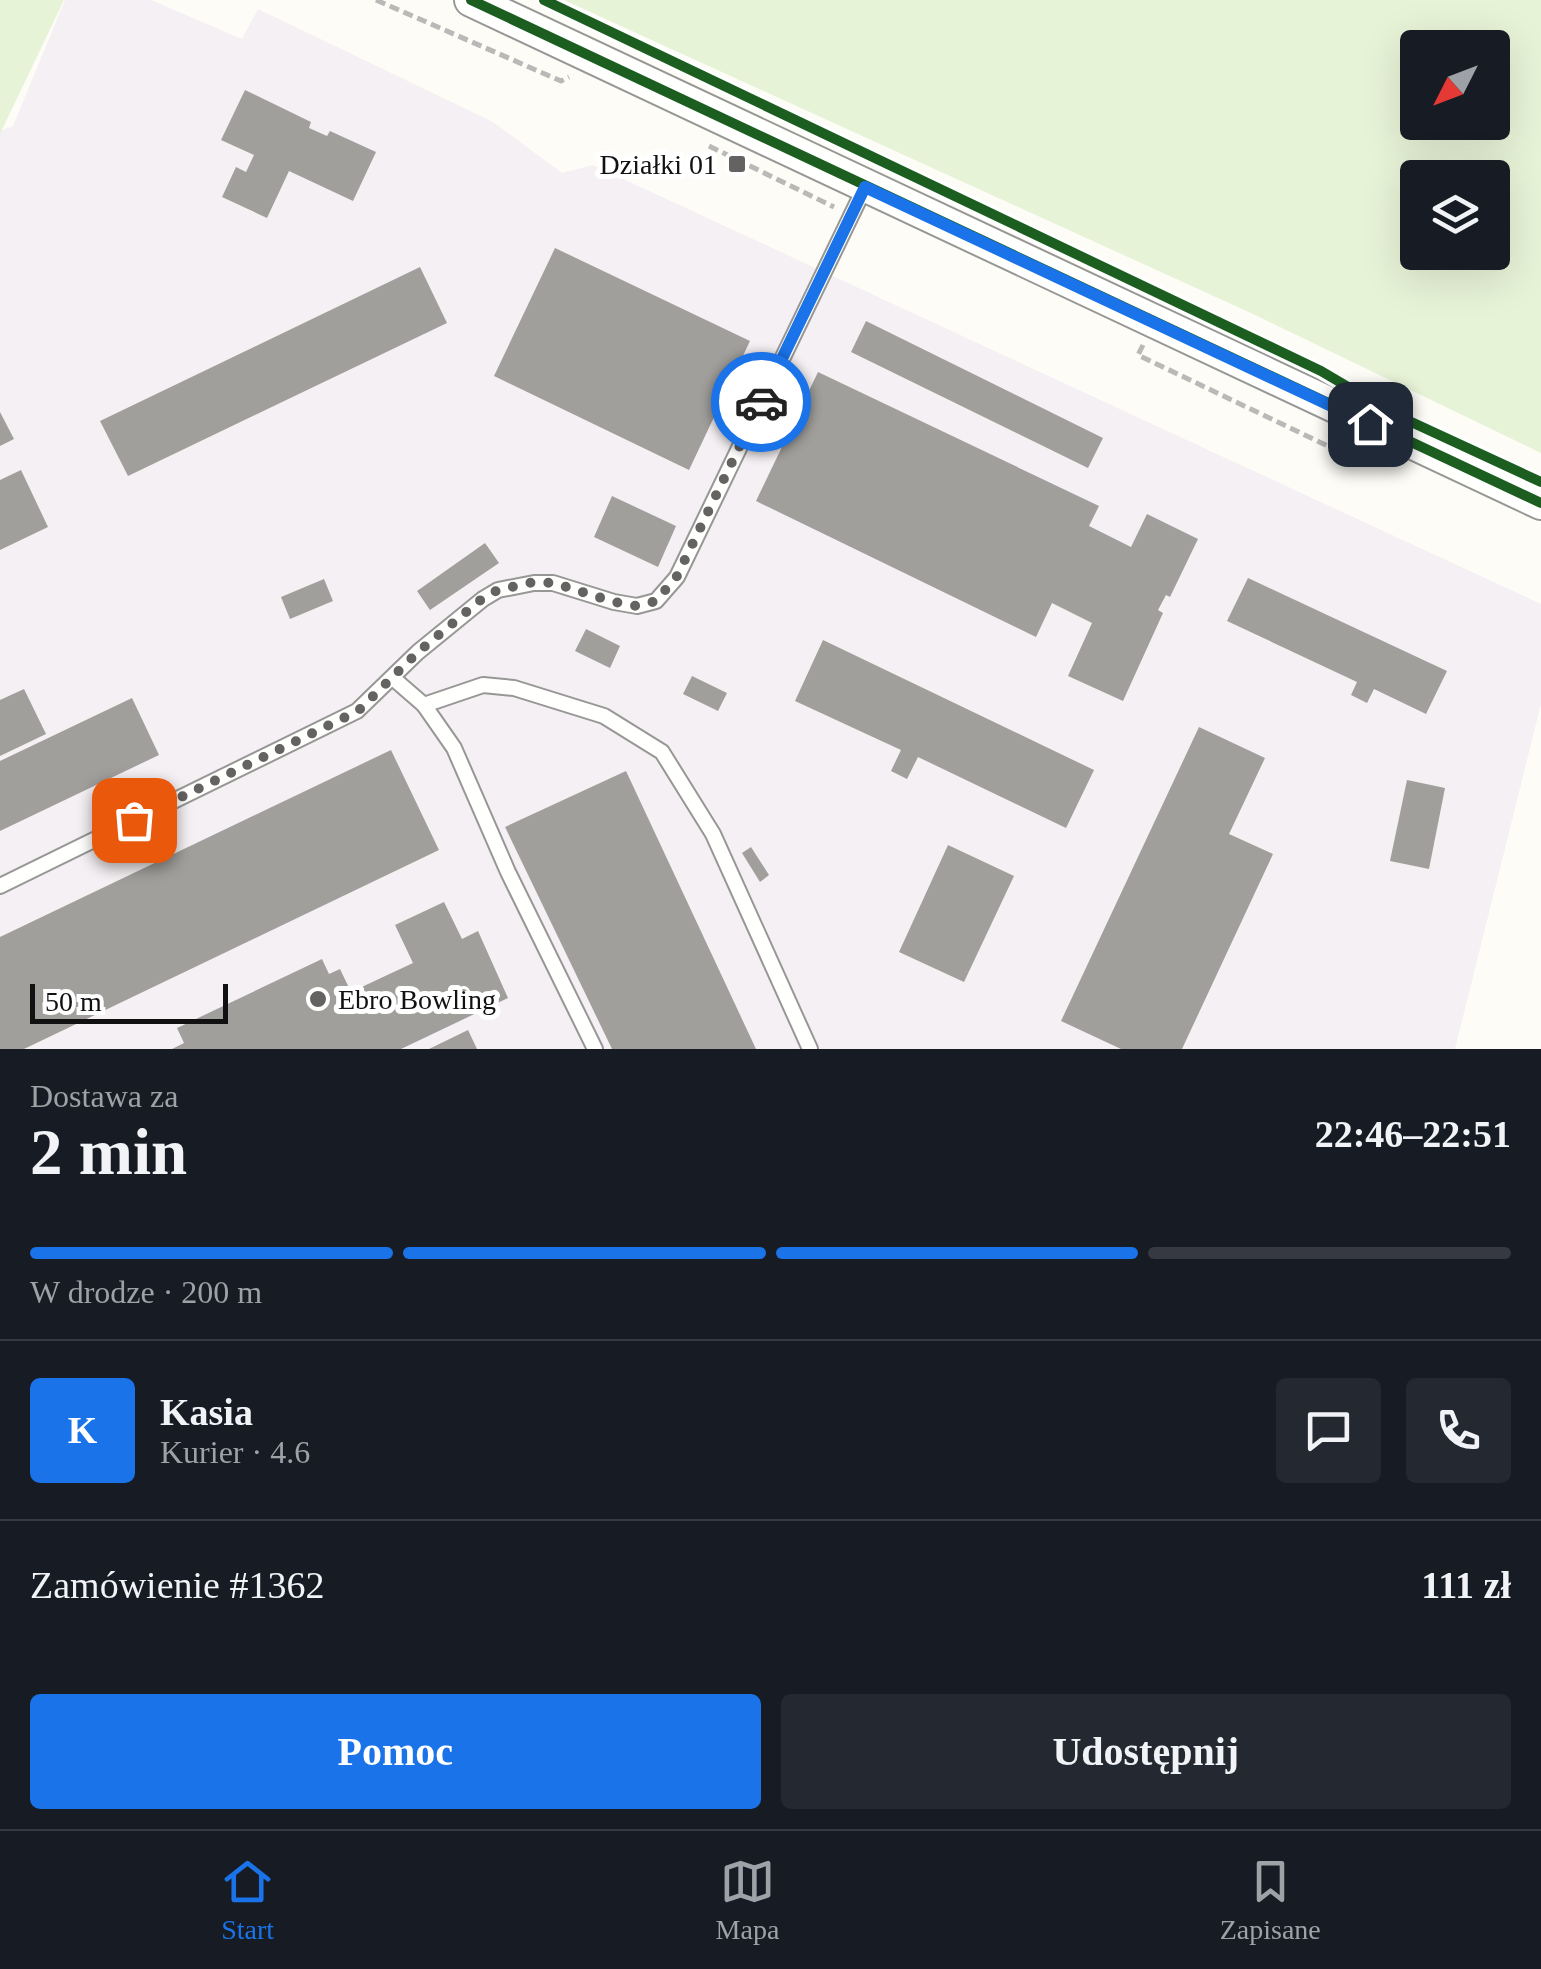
<!DOCTYPE html>
<html lang="pl">
<head>
<meta charset="utf-8">
<style>
  body { margin:0; font-family:Georgia,serif; background:#242831; color:#f1f3f6; height:100vh; display:flex; flex-direction:column; font-size:38px; white-space:nowrap }
  * { box-sizing:border-box; margin:0 }
  p { font-size:32px; color:#9ea1a6 }
  .icon { flex:none; width:55px; height:55px; fill:none; stroke:currentColor; stroke-width:2; stroke-linecap:round; stroke-linejoin:round }
  .map { position:relative; height:1049px; overflow:hidden }
  .sheet { display:flex; flex-direction:column; background:#171b24; flex:1 }
  .sheet>* { flex:none }
  .needle { width:65px; rotate:228deg }
  .controls { position:absolute; left:1400px; top:30px; display:grid; gap:20px }
  .controls a { display:grid; place-items:center; width:110px; height:110px; border-radius:10px; background:#171b24; box-shadow:0 10px 40px #0002; font-size:50px }
  .scale { position:absolute; left:30px; bottom:25px; width:198px; box-sizing:border-box; padding-left:10px; border:5px solid #111; border-top:0; font-size:28px; line-height:35px; white-space:nowrap; color:#111; -webkit-text-stroke:8px #fff; paint-order:stroke }
  .pin { position:absolute; display:grid; place-items:center; width:85px; height:85px; color:#fff; margin:-42px; border-radius:20px; box-shadow:0 5px 15px #0006 }
  .courier { position:absolute; display:grid; place-items:center; width:100px; height:100px; margin:-50px; border:8px solid #1a73e8; border-radius:50%; background:#fff; color:#222; box-shadow:0 2px 12px #0007 }
  .summary em { font-style:normal; font-weight:700 }
  .summary div { display:flex; flex-direction:column-reverse }
  .summary { display:flex; align-items:center; justify-content:space-between; height:170px; padding:0 30px }
  h1 { font-size:65px; font-weight:700; line-height:75px }
  .bar { display:grid; grid-template-columns:repeat(4,1fr); gap:15px 10px; align-content:center; height:120px; padding:0 30px }
  .bar i { height:12px; border-radius:8px; background:#363941 }
  .bar .current { background:#1a73e8 }
  .bar p { grid-column:span 4 }
  .line { display:flex; align-items:center; gap:25px; padding:0 30px; border-top:2px solid #363941 }
  .line div { flex:1 }
  .round { display:grid; place-items:center; flex:none; width:105px; height:105px; border-radius:10px; background:#242831 }
  .button { display:flex; gap:20px; margin-top:auto; padding:20px 30px }
  .button a { flex:1; height:115px; border-radius:10px; background:#1a73e8; color:#fff; font-size:40px; font-weight:700; line-height:115px; text-align:center }
  .button a+a { background:#242831; color:#f1f3f6 }
  .tabs { display:flex; justify-content:space-around; align-items:center; height:140px; border-top:2px solid #363941; background:#171b24; font-size:28px; color:#9ea1a6 }
  .tabs a { display:grid; justify-items:center; gap:5px }
  .tabs .current { color:#1a73e8 }
  .map>svg:first-child { display:block }
  .industrial { fill:#f5f0f3 }
  .green { fill:#e7f3d7; fill-rule:evenodd }
  .building { fill:#a19f9c }
  .lines { fill:none; stroke-linecap:round; stroke-linejoin:round }
  .service-casing { stroke:#979795; stroke-width:18 }
  .tertiary-casing { stroke:#979795; stroke-width:36 }
  .path { stroke:#b9b9b8; stroke-width:5; stroke-dasharray:10 5; stroke-linecap:butt }
  .service { stroke:#fffffe; stroke-width:14 }
  .tertiary { stroke:#fffffe; stroke-width:32 }
  .cycleway-casing { stroke:#fff; stroke-width:16 }
  .cycleway { stroke:#1b5e20; stroke-width:10 }
  .done { stroke:#646362; stroke-width:10; stroke-dasharray:0 18 }
  .route { stroke:#1a73e8; stroke-width:12 }
  .poi-dot { fill:#646362; stroke:#fff; stroke-width:4 }
  .labels { text-anchor:middle; stroke-width:10; stroke-linejoin:round; paint-order:stroke }
  .poi-label { font-size:28px; fill:#111; stroke:#fff; text-anchor:end }
</style>
</head>
<body>
<div class="map">
<svg width="1541" height="1049" viewBox="0 0 1541 1049">
  <rect width="100%" height="100%" fill="#fdfcf7"/>
  <polygon class="industrial" points="65,0 151,0 242,39 258,9 493,122 562,173 593,165 1541,604 1541,704 1455,1049 0,1049 0,131 13,126"/>
  <g class="green">
    <polygon points="0,0 64,0 0,134"/>
    <path d="M 564,0 L 1541,0 L 1541,453 L 1253,314 ZM 1418,48 L 1492,48 L 1492,122 L 1418,122 ZM 1418,178 L 1492,178 L 1492,252 L 1418,252 Z"/>
  </g>
  <g class="building">
    <polygon points="245,90 311,122 309,128 327,136 330,131 376,152 353,201 289,171 267,218 222,197 236,167 246,172 254,155 221,140"/>
    <polygon points="555,248 750,341 689,470 494,376"/>
    <polygon points="420,267 447,323 128,476 100,421"/>
    <polygon points="866,321 1103,438 1088,468 851,352"/>
    <polygon points="818,372 1099,506 1089,526 1131,547 1147,514 1198,539 1170,597 1166,595 1158,610 1163,613 1123,701 1068,676 1092,623 1052,603 1036,637 756,501"/>
    <polygon points="0,412 14,439 0,446"/>
    <polygon points="21,470 48,527 0,550 0,480"/>
    <polygon points="612,496 676,526 658,567 594,537"/>
    <polygon points="485,543 499,563 430,610 417,591"/>
    <polygon points="1248,578 1447,671 1426,714 1374,689 1367,703 1351,695 1357,682 1227,621"/>
    <polygon points="324,579 333,601 290,619 281,597"/>
    <polygon points="586,629 620,646 610,668 575,651"/>
    <polygon points="823,640 1094,770 1066,828 918,757 907,779 891,771 901,750 795,701"/>
    <polygon points="692,676 727,693 718,711 683,694"/>
    <polygon points="24,689 46,734 0,756 0,700"/>
    <polygon points="132,698 159,755 0,831 0,761"/>
    <polygon points="1199,727 1265,758 1229,834 1273,854 1182,1049 1121,1049 1061,1021"/>
    <polygon points="391,750 439,850 24,1049 0,1049 0,937"/>
    <polygon points="626,771 756,1049 612,1049 505,827"/>
    <polygon points="1407,780 1445,788 1429,869 1390,861"/>
    <polygon points="948,845 1014,876 964,982 899,952"/>
    <polygon points="751,847 769,875 760,882 742,853"/>
    <polygon points="444,902 462,939 478,931 508,998 401,1049 172,1049 184,1043 177,1028 322,959 329,974 340,969 351,992 413,963 395,925"/>
    <polygon points="468,1030 477,1049 429,1049"/>
  </g>
  <g class="lines">
    <g class="service-casing">
      <g id="service">
        <polyline points="394,679 424,705 454,748 508,872 595,1049"/>
        <polyline points="424,705 483,685 514,688 604,716 662,752 713,834 810,1049"/>
        <polyline points="0,886 357,711 418,652 483,599 498,590 534,583 553,583 614,602 637,606 656,601 677,577 865,187"/>
      </g>
    </g>
    <g class="tertiary-casing">
      <polyline id="tertiary" points="471,0 1541,503"/>
    </g>
    <g class="path">
      <polyline points="376,0 561,81 569,77"/>
      <polyline points="709,146 834,207"/>
      <polyline points="1143,345 1138,355 1334,449"/>
    </g>
    <use href="#service" class="service"/>
    <use href="#tertiary" class="tertiary"/>
    <g class="cycleway-casing">
      <g id="cycleway">
        <polyline points="471,0 1541,503"/>
        <polyline points="544,0 1321,371 1394,414 1541,482"/>
      </g>
    </g>
    <use href="#cycleway" class="cycleway"/>
  </g>
  <g class="lines">
    <polyline class="done" points="134,820 358,711 418,652 483,598 498,590 534,582 554,583 614,602 637,606 656,601 677,576 761,402"/>
    <polyline class="route" points="761,402 865,187 1370,424"/>
  </g>
  <g class="poi-dot">
    <rect x="727" y="154" width="20" height="20" rx="5"/>
    <circle cx="318" cy="999" r="10"/>
  </g>
  <g class="labels">
    <g class="poi-label">
      <text x="717" y="174">Działki 01</text>
      <text x="338" y="1009" text-anchor="start">Ebro Bowling</text>
    </g>
  </g>
</svg>
<div class="controls">
<a><svg class="needle" viewBox="-14 -14 28 28"><path d="M0-13l5 13h-10z" fill="#e53935"/><path d="M0 13l5-13h-10z" fill="#9ea1a6"/></svg></a>
<a><svg class="icon" aria-label="layers" viewBox="0 0 24 24"><path d="M12 4l9 5-9 5-9-5zM3 14l9 5 9-5"/></svg></a>
</div>
<div class="scale">50 m</div>
<div class="pin" style="left:134px;top:820px;background:#ea580c"><svg class="icon" aria-label="bag" viewBox="0 0 24 24"><path d="M5 8h14l-1 12H6zM9 8a3 3 0 0 1 6 0"/></svg></div>
<div class="pin" style="left:1370px;top:424px;background:#1f2937"><svg class="icon" aria-label="home" viewBox="0 0 24 24"><path d="M3 11l9-7 9 7M6 9v11h12V9"/></svg></div>
<div class="courier" style="left:761px;top:402px"><svg class="icon" aria-label="car" viewBox="0 0 24 24"><path d="M5 17H2v-5l4-1 3-4h7l3 4 3 1v5h-3M9 17h6M6 11h13"/><circle cx="7" cy="17" r="2"/><circle cx="17" cy="17" r="2"/></svg></div>
</div>
<section class="sheet">
<div class="summary"><div><h1>2 min</h1><p>Dostawa za</p></div><em>22:46–22:51</em></div>
<div class="bar"><i class="current"></i><i class="current"></i><i class="current"></i><i></i><p>W drodze · 200 m</p></div>
<div class="line" style="height:180px"><b class="round" style="background:#1a73e8;color:#fff">K</b><div><b>Kasia</b><p>Kurier · 4.6</p></div><a class="round"><svg class="icon" aria-label="chat" viewBox="0 0 24 24"><path d="M4 5h16v11H9l-5 4z"/></svg></a><a class="round"><svg class="icon" aria-label="phone" viewBox="0 0 24 24"><path d="M5 4h4l2 5-3 2q2 4 5 5l2-3 5 2v4C11 20 4 13 5 4z"/></svg></a></div>
<div class="line" style="height:130px"><div>Zamówienie #1362</div><b>111 zł</b></div>
<div class="button"><a>Pomoc</a><a>Udostępnij</a></div>
</section>
<nav class="tabs">
<a class="current"><svg class="icon" aria-label="home" viewBox="0 0 24 24"><path d="M3 11l9-7 9 7M6 9v11h12V9"/></svg>Start</a>
<a><svg class="icon" aria-label="map" viewBox="0 0 24 24"><path d="M3 6l6-2 6 2 6-2v14l-6 2-6-2-6 2zM9 4v14M15 6v14"/></svg>Mapa</a>
<a><svg class="icon" aria-label="saved" viewBox="0 0 24 24"><path d="M7 4h10v16l-5-4-5 4z"/></svg>Zapisane</a>
</nav>
</body>
</html>
